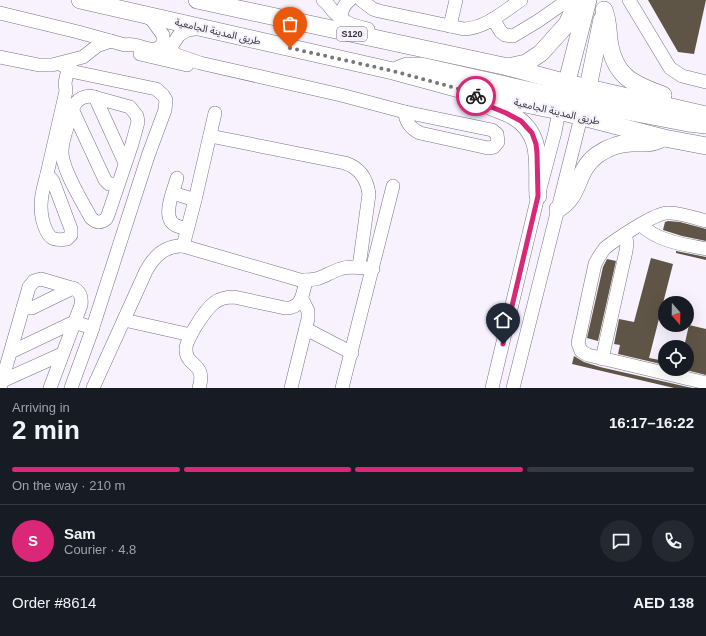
<!DOCTYPE html>
<html lang="en">
<head>
<meta charset="utf-8">
<style>
  body { margin:0; font-family:Arial,"Noto Sans Arabic",sans-serif; background:#242831; color:#f1f3f6; height:100vh; display:flex; flex-direction:column; font-size:15px; white-space:nowrap }
  * { box-sizing:border-box; margin:0 }
  p { font-size:13px; color:#9ea1a6 }
  .icon { flex:none; width:22px; height:22px; fill:none; stroke:currentColor; stroke-width:2; stroke-linecap:round; stroke-linejoin:round }
  .map { position:relative; height:388px; overflow:hidden }
  .side { display:flex; flex-direction:column; background:#171b24; flex:1 }
  .side>* { flex:none }
  .needle { width:26px; rotate:160deg }
  .controls { position:absolute; left:658px; top:296px; display:grid; gap:8px }
  .controls a { display:grid; place-items:center; width:36px; height:36px; border-radius:50%; background:#171b24; box-shadow:0 4px 16px #0002; font-size:20px }
  .pin { position:absolute; display:grid; place-items:center; width:34px; height:34px; color:#fff; margin:-41px -17px; border-radius:50% 50% 50% 0; rotate:-45deg; box-shadow:0 0 4px #0007 }
  .pin .icon { rotate:45deg }
  .courier { position:absolute; display:grid; place-items:center; width:40px; height:40px; margin:-20px; border:3px solid #db2777; border-radius:50%; background:#fff; color:#222; box-shadow:0 1px 5px #0007 }
  .overview em { font-style:normal; font-weight:600 }
  .overview div { display:flex; flex-direction:column-reverse }
  .overview { display:flex; align-items:center; justify-content:space-between; height:68px; padding:0 12px }
  h1 { font-size:26px; font-weight:600; line-height:30px }
  .bar { display:grid; grid-template-columns:repeat(4,1fr); gap:6px 4px; align-content:center; height:48px; padding:0 12px }
  .bar i { height:5px; border-radius:3px; background:#363941 }
  .bar .current { background:#db2777 }
  .bar p { grid-column:span 4 }
  .line { display:flex; align-items:center; gap:10px; padding:0 12px; border-top:1px solid #363941 }
  .line div { flex:1 }
  .round { display:grid; place-items:center; flex:none; width:42px; height:42px; border-radius:21px; background:#242831 }
  .map>svg:first-child { display:block }
  .building { fill:#5f5546 }
  .lines { fill:none; stroke-linecap:round; stroke-linejoin:round }
  .minor-casing { stroke:#797383; stroke-width:14 }
  .major-casing { stroke:#797383; stroke-width:18 }
  .minor { stroke:#fff; stroke-width:13 }
  .major { stroke:#fff; stroke-width:17 }
  .done { stroke:#78757d; stroke-width:4; stroke-dasharray:0 7.2 }
  .route { stroke:#db2777; stroke-width:5 }
  .labels { text-anchor:middle; stroke-width:4; stroke-linejoin:round; paint-order:stroke }
  .shield { fill:#f7f2fe; stroke:#6e6b73; stroke-width:1 }
  .shield-label { font-size:9px; font-weight:bold; fill:#333138 }
  .street-label { font-size:10px; fill:#333138; stroke:#f7f2fe }
</style>
</head>
<body>
<div class="map">
<svg width="706" height="388" viewBox="0 0 706 388">
  <rect width="100%" height="100%" fill="#f7f2fe"/>
  <g class="building">
    <polygon points="648,0 706,0 694,54 678,52"/>
    <polygon points="668,221 680,222 706,229 706,241 682,236 663,230 665,222"/>
    <polygon points="676,251 706,257 706,260 676,253"/>
    <polygon points="651,258 673,264 649,358 665,361 665,365 618,354 620,345 614,344 619,319 634,322"/>
    <polygon points="607,259 616,261 598,341 587,338 603,267"/>
    <polygon points="689,325 706,329 706,375 682,369 687,369 687,347 684,347"/>
    <polygon points="574,356 584,362 600,367 692,388 674,388 572,364"/>
  </g>
  <g class="lines">
    <g class="minor-casing">
      <g id="minor">
        <path d="M 323,0 C 329,4 331,10 336,14 C 345,24 356,26 368,29"/>
        <path d="M 361,0 L 373,9 L 379,11 L 464,29 C 486,28 503,12 521,0"/>
        <polyline points="629,0 670,68 682,76 706,82"/>
        <path d="M 0,13 L 78,32 L 125,45 C 138,41 153,57 163,44 L 163,35 L 152,20 L 144,15"/>
        <path d="M 341,19 C 341,11 343,5 350,0"/>
        <polyline points="493,19 501,32 505,35 513,36 538,21 568,0"/>
        <polyline points="450,26 456,0"/>
        <polyline points="171,47 173,52 177,55 200,63 341,95 405,112"/>
        <polyline points="167,53 179,35 188,30 200,28"/>
        <polyline points="140,54 187,65"/>
        <polyline points="0,57 39,65 52,65 83,57 97,46 111,41"/>
        <polyline points="60,64 75,72 156,89 163,95 166,100 165,110 148,156 91,333 71,388"/>
        <path d="M 90,96 L 130,107 L 137,116 L 138,122 L 132,144 L 108,215 L 106,219 C 101,223 96,223 91,218 C 83,203 61,168 62,151 C 62,140 67,129 70,118 C 73,106 76,97 90,96 Z"/>
        <polyline points="95,97 125,163"/>
        <polyline points="72,109 105,180 109,184 117,184"/>
        <path d="M 405,112 L 492,130 L 497,134 L 498,142 L 494,147 L 488,148 L 420,133 C 411,129 405,121 405,112 Z"/>
        <path d="M 210,136 L 345,163 C 360,168 367,179 369,194 L 359,267"/>
        <path d="M 47,174 L 53,181 L 71,229 L 71,235 L 67,239 C 53,241 49,239 44,225 C 38,207 42,192 47,174 Z"/>
        <polyline points="47,174 66,91 65,83 68,69"/>
        <path d="M 177,178 C 174,190 161,217 175,225 C 179,227 183,228 187,229"/>
        <polyline points="173,193 195,200"/>
        <path d="M 706,221 C 694,218 679,212 667,213 C 655,213 615,240 605,248 C 601,253 598,258 595,264 L 578,343 L 581,351 L 588,355 L 706,383"/>
        <path d="M 641,225 C 659,242 683,244 706,249"/>
        <polyline points="183,246 195,200 215,113"/>
        <polyline points="23,308 32,308 73,288"/>
        <polyline points="124,320 191,335"/>
        <polyline points="306,329 352,353"/>
        <polyline points="11,352 74,322 93,328"/>
        <polyline points="602,359 626,251 627,243 625,234"/>
        <polyline points="2,381 62,354"/>
        <path d="M 0,388 L 29,287 L 34,281 L 41,279 L 75,289 C 81,293 82,298 81,305 L 50,388"/>
        <path d="M 93,388 L 146,271 C 154,256 165,245 183,246 L 300,280 C 321,281 323,275 340,269 C 350,265 362,268 373,269"/>
        <path d="M 199,388 C 207,362 186,367 186,350 C 185,340 205,310 214,303 C 220,298 226,297 234,297 L 285,308 C 302,309 303,293 306,280"/>
        <polyline points="291,388 308,319 308,311 302,299"/>
        <polyline points="342,388 393,186"/>
        <polyline points="492,388 538,196 555,132 559,111"/>
        <polyline points="513,388 581,117"/>
      </g>
    </g>
    <g class="major-casing">
      <g id="major">
        <polyline points="80,0 393,71 474,93 559,111 664,138 706,146"/>
        <polyline points="197,0 508,67 567,83 706,115"/>
        <path d="M 604,10 C 608,20 608,29 609,40 C 614,76 632,84 663,95"/>
        <polyline points="508,67 526,63 541,53 567,24 572,13 575,0"/>
        <polyline points="399,69 407,66 421,66 563,98 573,97 588,87"/>
        <polyline points="564,93 588,0"/>
        <polyline points="586,97 602,19"/>
        <path d="M 480,101 C 490,108 503,110 513,116 C 545,135 536,166 538,196"/>
        <polyline points="564,107 574,102 584,103 688,123 706,125"/>
        <path d="M 558,209 C 581,196 575,171 597,155 C 607,148 619,143 632,143 C 642,143 650,144 659,140"/>
      </g>
    </g>
    <use href="#minor" class="minor"/>
    <use href="#major" class="major"/>
  </g>
  <g class="lines">
    <polyline class="done" points="290,48 393,71 474,93 476,96"/>
    <polyline class="route" points="476,96 484,104 506,113 521,121 532,133 536,144 537,153 538,196 503,344"/>
  </g>
  <g class="labels">
    <rect class="shield" x="337" y="27" width="30" height="14" rx="3"/>
    <g class="shield-label">
      <text x="352" y="37">S120</text>
    </g>
    <g class="street-label">
      <text transform="translate(218 31) rotate(13)" y="4">طريق المدينة الجامعية</text>
      <text transform="translate(557 111) rotate(13)" y="4">طريق المدينة الجامعية</text>
    </g>
  </g>
</svg>
<div class="controls">
<a><svg class="needle" viewBox="-14 -14 28 28"><path d="M0-13l5 13h-10z" fill="#e53935"/><path d="M0 13l5-13h-10z" fill="#9ea1a6"/></svg></a>
<a><svg class="icon" aria-label="locate" viewBox="0 0 24 24"><circle cx="12" cy="12" r="6"/><path d="M12 2v4M12 18v4M2 12h4M18 12h4"/></svg></a>
</div>
<div class="pin" style="left:290px;top:48px;background:#ea580c"><svg class="icon" aria-label="bag" viewBox="0 0 24 24"><path d="M5 8h14l-1 12H6zM9 8a3 3 0 0 1 6 0"/></svg></div>
<div class="pin" style="left:503px;top:344px;background:#1f2937"><svg class="icon" aria-label="home" viewBox="0 0 24 24"><path d="M3 11l9-7 9 7M6 9v11h12V9"/></svg></div>
<div class="courier" style="left:476px;top:96px"><svg class="icon" aria-label="bike" viewBox="0 0 24 24"><circle cx="6" cy="16" r="4"/><circle cx="18" cy="16" r="4"/><path d="M6 16l4-8h5l3 8M10 8l3 8H6M13 5h3"/></svg></div>
</div>
<section class="side">
<div class="overview"><div><h1>2 min</h1><p>Arriving in</p></div><em>16:17–16:22</em></div>
<div class="bar"><i class="current"></i><i class="current"></i><i class="current"></i><i></i><p>On the way · 210 m</p></div>
<div class="line" style="height:72px"><b class="round" style="background:#db2777;color:#fff">S</b><div><b>Sam</b><p>Courier · 4.8</p></div><a class="round"><svg class="icon" aria-label="chat" viewBox="0 0 24 24"><path d="M4 5h16v11H9l-5 4z"/></svg></a><a class="round"><svg class="icon" aria-label="phone" viewBox="0 0 24 24"><path d="M5 4h4l2 5-3 2q2 4 5 5l2-3 5 2v4C11 20 4 13 5 4z"/></svg></a></div>
<div class="line" style="height:52px"><div>Order #8614</div><b>AED 138</b></div>
</section>
</body>
</html>
